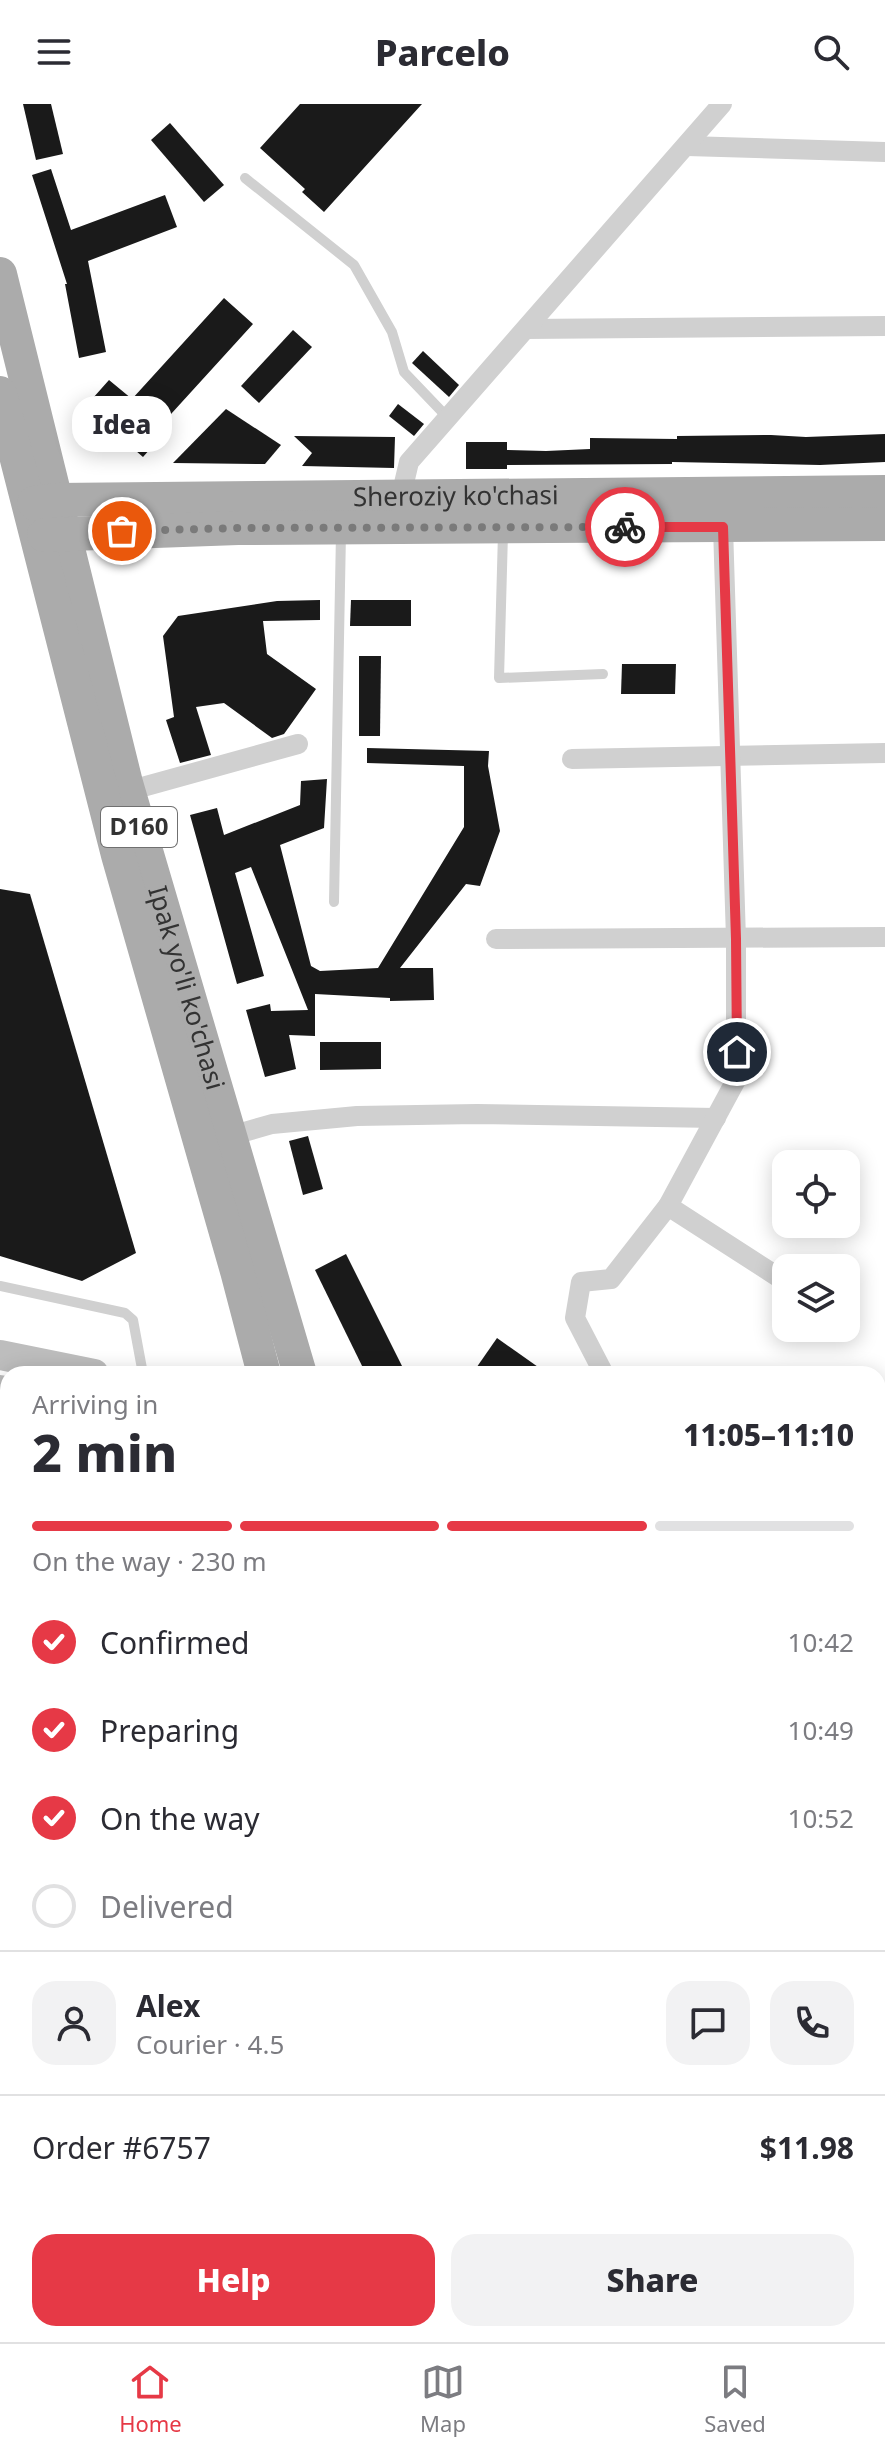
<!DOCTYPE html>
<html lang="en">
<head>
<meta charset="utf-8">
<style>
  body { margin:0; font-family:"Noto Sans",sans-serif; background:#f2f2f3; color:#2b2b33; height:100vh; display:flex; flex-direction:column; font-size:30px; white-space:nowrap }
  * { box-sizing:border-box; margin:0 }
  p { font-size:26px; color:#7c7c81 }
  .icon { flex:none; width:44px; height:44px; fill:none; stroke:currentColor; stroke-width:2; stroke-linecap:round; stroke-linejoin:round }
  .map { position:relative; flex:1; overflow:hidden }
  .sheet { position:absolute; left:0px; top:1262px; width:886px; height:976px; display:flex; flex-direction:column; background:#fff; border-radius:24px 24px 0 0; box-shadow:0 4px 20px #0003 }
  .sheet>* { flex:none }
  .controls { position:absolute; left:772px; top:1046px; display:grid; gap:16px }
  .controls a { display:grid; place-items:center; width:88px; height:88px; border-radius:16px; background:#fff; box-shadow:0 4px 20px #0003; font-size:40px }
  .pin { position:absolute; display:grid; place-items:center; width:68px; height:68px; color:#fff; margin:-34px; border:4px solid #fff; border-radius:50%; box-shadow:0 2px 8px #0007 }
  .courier { position:absolute; display:grid; place-items:center; width:80px; height:80px; margin:-40px; border:6px solid #e63946; border-radius:50%; background:#fff; color:#222; box-shadow:0 2px 10px #0007 }
  .bubble { position:absolute; height:56px; border-radius:24px; background:#fff; box-shadow:0 4px 20px #0003; font-size:26px; font-weight:800; line-height:56px; text-align:center }
  .headline em { font-style:normal; font-weight:800 }
  .headline div { display:flex; flex-direction:column-reverse }
  .headline { display:flex; align-items:center; justify-content:space-between; height:136px; padding:0 32px }
  h1 { font-size:52px; font-weight:800; line-height:60px }
  .bar { display:grid; grid-template-columns:repeat(4,1fr); gap:12px 8px; align-content:center; height:96px; padding:0 32px }
  .bar i { height:10px; border-radius:6px; background:#e1e1e2 }
  .bar .active { background:#e63946 }
  .bar p { grid-column:span 4 }
  .line { display:flex; align-items:center; gap:20px; padding:0 32px; border-top:2px solid #e1e1e2 }
  .line div { flex:1 }
  .round { display:grid; place-items:center; flex:none; width:84px; height:84px; border-radius:24px; background:#f2f2f3 }
  ol { padding:0 32px; list-style:none }
  li { display:flex; align-items:center; gap:24px; height:88px }
  li p { margin-inline-start:auto }
  li .icon { padding:8px; border-radius:50%; background:#e63946; color:#fff; stroke-width:4 }
  li:last-child { color:#7c7c81 }
  li i { width:44px; height:44px; border:4px solid #e1e1e2; border-radius:50% }
  .action { display:flex; gap:16px; margin-top:auto; padding:16px 32px }
  .action a { flex:1; height:92px; border-radius:24px; background:#e63946; color:#fff; font-size:32px; font-weight:800; line-height:92px; text-align:center }
  .action a+a { background:#f2f2f3; color:#2b2b33 }
  header { display:flex; justify-content:space-between; align-items:center; height:104px; padding:0 32px; background:#fff; font-size:36px; font-weight:800 }
  .tab-bar { display:flex; justify-content:space-around; align-items:center; height:112px; border-top:2px solid #e1e1e2; background:#fff; font-size:22px; color:#7c7c81 }
  .tab-bar a { display:grid; justify-items:center; gap:4px }
  .tab-bar .active { color:#e63946 }
  .map>svg:first-child { display:block }
  .grass { fill:url(#grass-tufts) }
  .building { fill:#1a1a1a }
  .lines { fill:none; stroke-linecap:round; stroke-linejoin:round }
  .path { stroke:#cdcdcd; stroke-width:3; stroke-dasharray:4 4; stroke-linecap:butt }
  .service { stroke:#d0d0d0; stroke-width:10 }
  .minor { stroke:#d0d0d0; stroke-width:20 }
  .secondary { stroke:#bdbdbd; stroke-width:30 }
  .primary { stroke:#ababab; stroke-width:34 }
  .done { stroke:#7a7a7a; stroke-width:8; stroke-dasharray:0 14.4 }
  .route { stroke:#e63946; stroke-width:10 }
  .labels { text-anchor:middle; stroke-width:8; stroke-linejoin:round; paint-order:stroke }
  .shield { fill:#fff; stroke:#707070; stroke-width:2 }
  .shield-label { font-size:24px; font-weight:bold; fill:#333 }
  .street-label { font-size:26px; fill:#333; stroke:#fff }
</style>
</head>
<body>
<header><svg class="icon" aria-label="menu" viewBox="0 0 24 24"><path d="M4 6h16M4 12h16M4 18h16"/></svg>Parcelo<svg class="icon" aria-label="search" viewBox="0 0 24 24"><circle cx="10" cy="10" r="6"/><path d="M15 15l6 6"/></svg></header>
<div class="map">
<svg width="885" height="2238" viewBox="0 0 885 2238">
  <defs>
    <pattern id="grass-tufts" width="24" height="20" patternUnits="userSpaceOnUse" patternTransform="scale(2)"><rect width="24" height="20" fill="#e6ecdf"/><path d="M3 7l-1-3M5 7V3M7 7l1-3M15 17l-1-3M17 17v-4M19 17l1-3" fill="none" stroke="#c6cbc0"/></pattern>
  </defs>
  <rect width="100%" height="100%" fill="#fff"/>
  <polygon class="grass" points="885,1822 885,2072 878,2062 878,1840"/>
  <g class="building">
    <polygon points="23,0 51,0 63,50 36,56"/>
    <polygon points="300,0 422,0 324,108 302,88 305,85 260,44"/>
    <polygon points="170,19 224,81 204,98 151,36"/>
    <polygon points="51,65 71,126 165,91 177,123 88,157 106,248 79,254 65,180 67,180 32,71"/>
    <polygon points="224,194 253,220 161,321 167,326 143,353 85,303 109,276 132,295"/>
    <polygon points="293,226 312,243 259,299 241,282"/>
    <polygon points="423,247 459,281 449,293 412,259"/>
    <polygon points="398,300 424,320 414,332 389,312"/>
    <polygon points="226,305 281,341 265,360 173,359"/>
    <polygon points="885,330 885,358 820,361 672,358 672,360 507,361 507,365 466,365 466,338 507,338 507,346 546,347 590,345 590,334 677,335 677,332 771,331 806,333"/>
    <polygon points="294,332 395,333 394,364 302,362 312,349"/>
    <polygon points="320,496 320,516 263,517 267,550 316,585 284,630 272,634 224,599 196,603 211,651 180,659 166,616 174,613 163,532 178,512 277,497"/>
    <polygon points="351,496 411,496 411,522 350,522"/>
    <polygon points="359,552 381,552 380,632 359,632"/>
    <polygon points="622,560 676,560 675,590 621,590"/>
    <polygon points="367,644 489,647 488,662 500,727 480,782 466,780 400,864 433,864 434,896 390,897 390,894 315,890 315,932 289,931 296,965 265,973 246,906 270,900 271,907 308,906 251,763 235,769 264,872 237,880 190,711 217,704 224,731 300,701 301,677 327,675 324,724 280,741 311,862 320,867 378,864 464,723 464,662 367,659"/>
    <polygon points="0,785 30,790 136,1149 82,1177 0,1152"/>
    <polygon points="320,938 381,938 381,965 320,966"/>
    <polygon points="308,1032 323,1085 303,1091 289,1037"/>
    <polygon points="346,1150 406,1270 366,1270 315,1166"/>
    <polygon points="497,1234 548,1270 472,1270"/>
  </g>
  <g class="lines">
    <g class="path">
      <polyline points="878,1694 885,1700"/>
      <polyline points="878,1964 885,1970"/>
      <polyline points="178,2238 181,2230"/>
    </g>
    <g class="service">
      <polyline points="245,74 354,161 392,228 404,268 448,314"/>
      <polyline points="503,429 499,574 603,570"/>
      <polyline points="334,798 341,429"/>
      <polyline points="0,1182 125,1209 133,1216 143,1270"/>
      <polyline points="878,2082 885,2092"/>
    </g>
    <g class="minor">
      <polyline points="687,42 885,48"/>
      <polyline points="526,225 885,222"/>
      <polyline points="401,392 409,358 722,0"/>
      <polyline points="572,655 885,649"/>
      <polyline points="128,687 298,640"/>
      <polyline points="496,835 885,833"/>
      <polyline points="230,1032 272,1020 357,1012 477,1010 716,1014"/>
      <polyline points="668,1102 786,1178"/>
      <polyline points="604,1270 575,1214 581,1178 611,1175 668,1102 736,976 736,835 723,423"/>
      <polyline points="878,1441 885,1437"/>
      <polyline points="878,1724 885,1730"/>
      <polyline points="0,1735 8,1742"/>
      <polyline points="878,1756 885,1762"/>
      <polyline points="878,1813 885,1805"/>
      <polyline points="0,1869 8,1869"/>
      <polyline points="0,2068 8,2067"/>
      <polyline points="0,2149 8,2129"/>
      <polyline points="671,2238 678,2230"/>
    </g>
    <g class="secondary">
      <polyline points="0,1251 94,1270"/>
      <polyline points="0,1286 8,1288"/>
    </g>
    <g class="primary">
      <path id="s1" d="M 0,170 L 126,679 L 300,1270"/>
      <polyline points="0,289 118,751 237,1167 264,1270"/>
      <path id="s2" d="M 34,399 L 56,396 L 885,388"/>
      <polyline points="44,431 238,424 885,420"/>
      <polyline points="109,2238 112,2230"/>
      <polyline points="144,2238 147,2230"/>
    </g>
  </g>
  <g class="lines">
    <polyline class="done" points="122,427 238,424 625,423"/>
    <polyline class="route" points="625,423 723,423 736,835 737,948"/>
  </g>
  <g class="labels">
    <rect class="shield" x="101" y="703" width="76" height="40" rx="6"/>
    <g class="shield-label">
      <text x="139" y="731">D160</text>
    </g>
    <g class="street-label">
      <text dy="9" stroke="none"><textPath href="#s2" startOffset="422">Sheroziy ko'chasi</textPath></text>
      <text dy="9" stroke="none"><textPath href="#s1" startOffset="738">Ipak yo'li ko'chasi</textPath></text>
    </g>
  </g>
</svg>
<div class="controls">
<a><svg class="icon" aria-label="locate" viewBox="0 0 24 24"><circle cx="12" cy="12" r="6"/><path d="M12 2v4M12 18v4M2 12h4M18 12h4"/></svg></a>
<a><svg class="icon" aria-label="layers" viewBox="0 0 24 24"><path d="M12 4l9 5-9 5-9-5zM3 14l9 5 9-5"/></svg></a>
</div>
<div class="pin" style="left:122px;top:427px;background:#ea580c"><svg class="icon" aria-label="bag" viewBox="0 0 24 24"><path d="M5 8h14l-1 12H6zM9 8a3 3 0 0 1 6 0"/></svg></div>
<div class="pin" style="left:737px;top:948px;background:#1f2937"><svg class="icon" aria-label="home" viewBox="0 0 24 24"><path d="M3 11l9-7 9 7M6 9v11h12V9"/></svg></div>
<div class="courier" style="left:625px;top:423px"><svg class="icon" aria-label="bike" viewBox="0 0 24 24"><circle cx="6" cy="16" r="4"/><circle cx="18" cy="16" r="4"/><path d="M6 16l4-8h5l3 8M10 8l3 8H6M13 5h3"/></svg></div>
<div class="bubble" style="left:72px;top:292px;width:100px">Idea</div>
<section class="sheet">
<div class="headline"><div><h1>2 min</h1><p>Arriving in</p></div><em>11:05–11:10</em></div>
<div class="bar"><i class="active"></i><i class="active"></i><i class="active"></i><i></i><p>On the way · 230 m</p></div>
<ol>
<li><svg class="icon" aria-label="check" viewBox="0 0 24 24"><path d="M5 12l5 5 9-10"/></svg>Confirmed<p>10:42</p></li>
<li><svg class="icon" aria-label="check" viewBox="0 0 24 24"><path d="M5 12l5 5 9-10"/></svg>Preparing<p>10:49</p></li>
<li><svg class="icon" aria-label="check" viewBox="0 0 24 24"><path d="M5 12l5 5 9-10"/></svg>On the way<p>10:52</p></li>
<li><i></i>Delivered</li>
</ol>
<div class="line" style="height:144px"><a class="round"><svg class="icon" aria-label="person" viewBox="0 0 24 24"><circle cx="12" cy="8" r="4"/><path d="M4 21q1-7 8-7t8 7"/></svg></a><div><b>Alex</b><p>Courier · 4.5</p></div><a class="round"><svg class="icon" aria-label="chat" viewBox="0 0 24 24"><path d="M4 5h16v11H9l-5 4z"/></svg></a><a class="round"><svg class="icon" aria-label="phone" viewBox="0 0 24 24"><path d="M5 4h4l2 5-3 2q2 4 5 5l2-3 5 2v4C11 20 4 13 5 4z"/></svg></a></div>
<div class="line" style="height:104px"><div>Order #6757</div><b>$11.98</b></div>
<div class="action"><a>Help</a><a>Share</a></div>
</section>
</div>
<nav class="tab-bar">
<a class="active"><svg class="icon" aria-label="home" viewBox="0 0 24 24"><path d="M3 11l9-7 9 7M6 9v11h12V9"/></svg>Home</a>
<a><svg class="icon" aria-label="map" viewBox="0 0 24 24"><path d="M3 6l6-2 6 2 6-2v14l-6 2-6-2-6 2zM9 4v14M15 6v14"/></svg>Map</a>
<a><svg class="icon" aria-label="saved" viewBox="0 0 24 24"><path d="M7 4h10v16l-5-4-5 4z"/></svg>Saved</a>
</nav>
</body>
</html>
